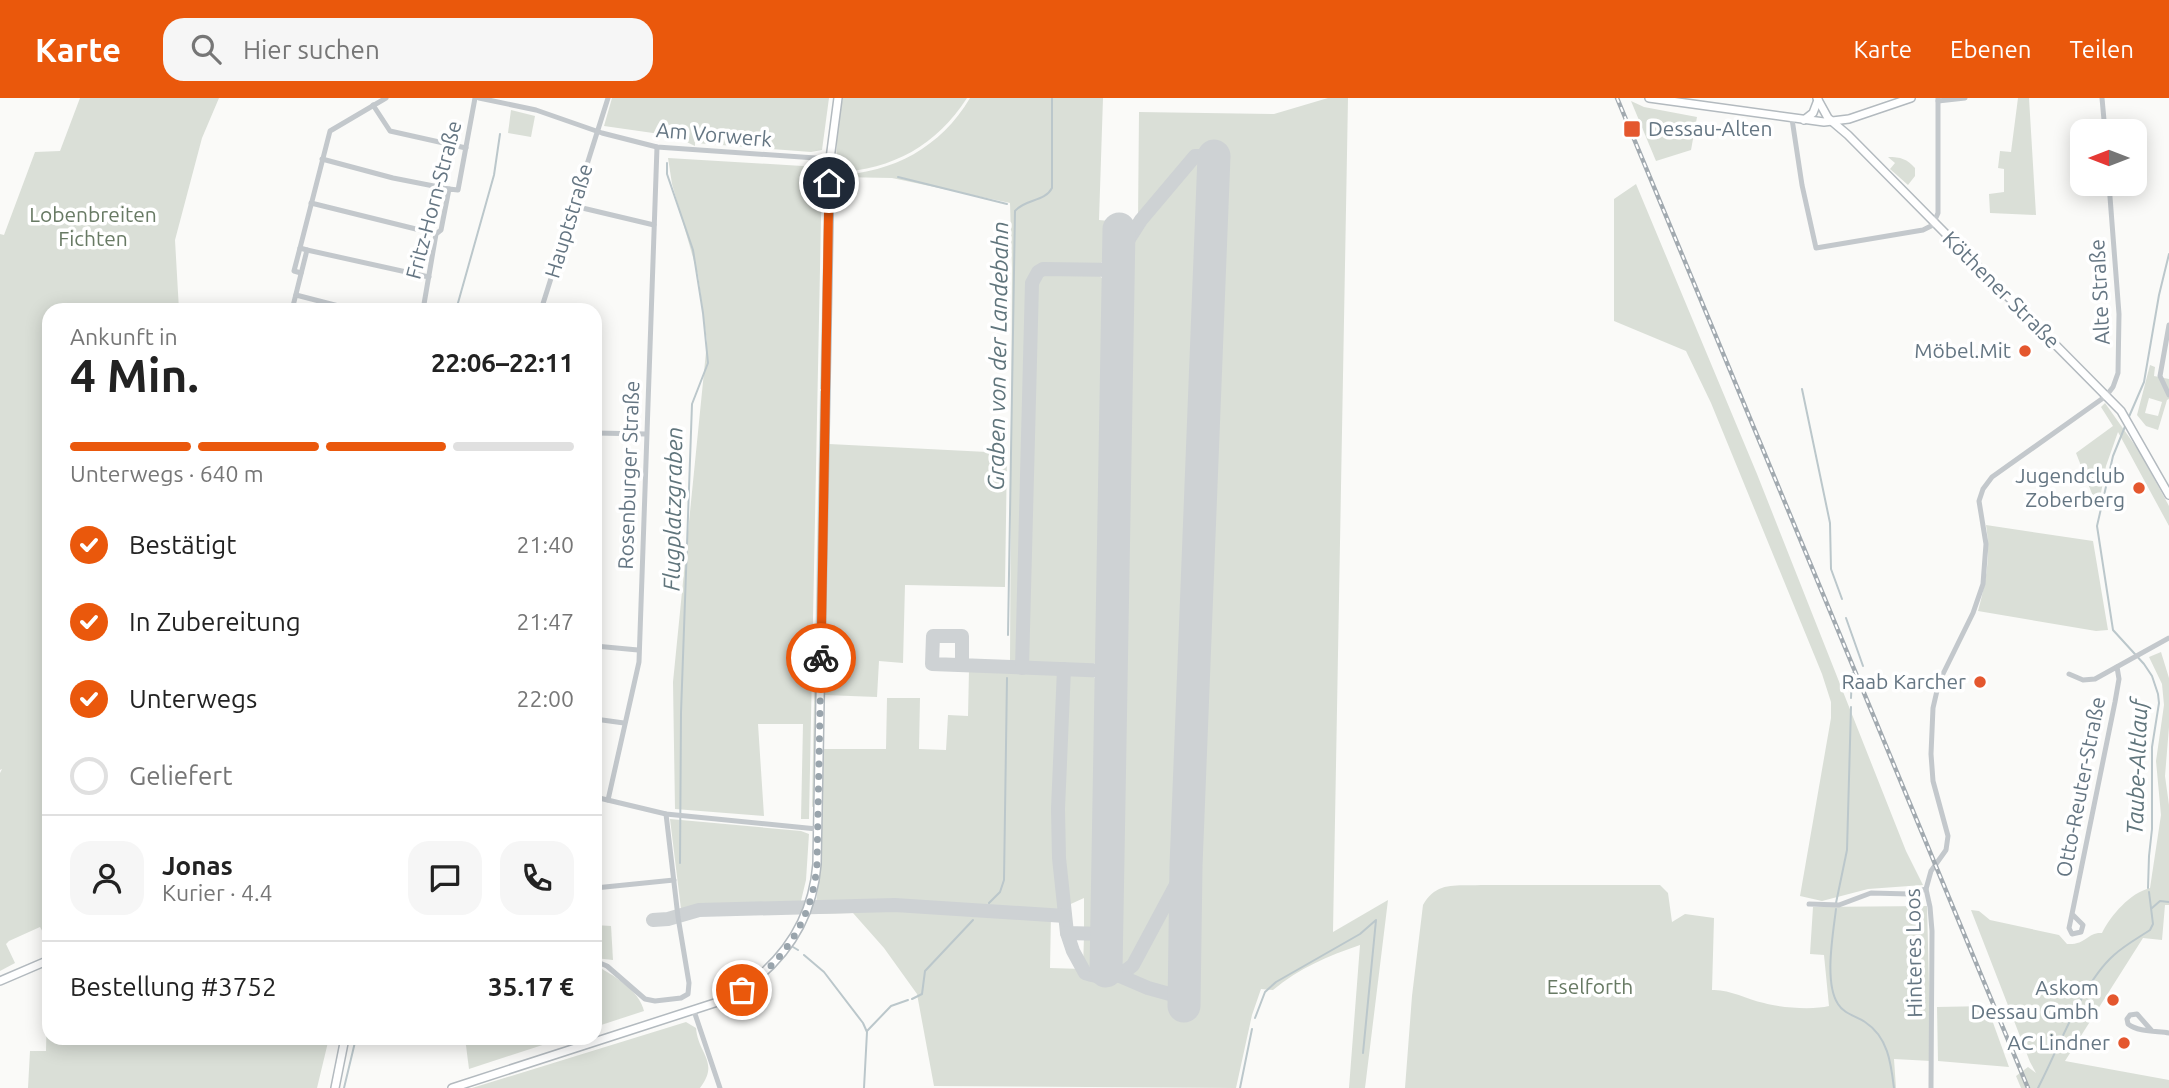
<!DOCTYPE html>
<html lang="de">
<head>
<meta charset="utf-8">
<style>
  body { margin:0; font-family:Ubuntu,sans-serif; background:#f6f6f6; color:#222; height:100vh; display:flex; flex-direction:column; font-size:26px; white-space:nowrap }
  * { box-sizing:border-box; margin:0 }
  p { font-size:23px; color:#767676 }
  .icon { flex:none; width:38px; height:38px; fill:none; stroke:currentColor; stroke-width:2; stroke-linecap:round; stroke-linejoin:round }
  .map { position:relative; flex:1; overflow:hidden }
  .panel { position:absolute; left:42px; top:205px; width:560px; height:742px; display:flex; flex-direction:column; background:#fff; border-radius:21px; box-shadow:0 4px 18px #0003 }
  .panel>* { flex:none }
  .needle { width:46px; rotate:270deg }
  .tools { position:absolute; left:2070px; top:21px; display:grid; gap:14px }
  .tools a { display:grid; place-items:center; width:77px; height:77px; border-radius:14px; background:#fff; box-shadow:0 4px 18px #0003; font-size:35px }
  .pin { position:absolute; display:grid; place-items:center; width:60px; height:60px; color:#fff; margin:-30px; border:4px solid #fff; border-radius:50%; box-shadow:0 2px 7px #0007 }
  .courier { position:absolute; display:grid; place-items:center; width:70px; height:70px; margin:-35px; border:5px solid #ea580c; border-radius:50%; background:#fff; color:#222; box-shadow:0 2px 9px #0007 }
  .headline em { font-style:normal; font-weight:600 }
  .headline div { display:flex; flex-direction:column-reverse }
  .headline { display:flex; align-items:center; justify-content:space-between; height:119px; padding:0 28px }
  h1 { font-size:46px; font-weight:600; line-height:52px }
  .bar { display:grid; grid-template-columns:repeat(4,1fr); gap:10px 7px; align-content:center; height:84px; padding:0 28px }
  .bar i { height:9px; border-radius:5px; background:#e0e0e0 }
  .bar .active { background:#ea580c }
  .bar p { grid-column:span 4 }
  .line { display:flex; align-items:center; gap:18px; padding:0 28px; border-top:2px solid #e0e0e0 }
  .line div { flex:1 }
  .round { display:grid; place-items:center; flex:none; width:74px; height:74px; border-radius:21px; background:#f6f6f6 }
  ol { padding:0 28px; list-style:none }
  li { display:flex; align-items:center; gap:21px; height:77px }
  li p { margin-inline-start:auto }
  li .icon { padding:7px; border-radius:50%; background:#ea580c; color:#fff; stroke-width:4 }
  li:last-child { color:#767676 }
  li i { width:38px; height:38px; border:4px solid #e0e0e0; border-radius:50% }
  header { display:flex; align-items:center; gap:42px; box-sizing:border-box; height:98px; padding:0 35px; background:#ea580c; color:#fff }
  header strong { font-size:33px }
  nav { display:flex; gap:38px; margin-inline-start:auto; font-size:24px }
  .search { width:490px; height:63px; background:#f6f6f6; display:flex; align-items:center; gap:18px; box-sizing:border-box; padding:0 24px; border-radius:21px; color:#767676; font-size:26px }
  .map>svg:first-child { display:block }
  .green { fill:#dadfd7; fill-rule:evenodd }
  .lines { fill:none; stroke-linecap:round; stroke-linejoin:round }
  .stream { stroke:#bbc7cb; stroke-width:2 }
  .taxiway { stroke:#ced2d4; stroke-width:14 }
  .runway { stroke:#ced2d4; stroke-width:33 }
  .secondary-casing { stroke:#b3babf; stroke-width:10 }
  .street { stroke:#c3c8cc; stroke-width:5 }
  .secondary { stroke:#fff; stroke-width:7 }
  .rail-casing { stroke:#a2aab0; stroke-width:4.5 }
  .rail { stroke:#fff; stroke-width:2; stroke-dasharray:5; stroke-linecap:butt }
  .done { stroke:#99a4ac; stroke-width:7; stroke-dasharray:0 12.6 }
  .route { stroke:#ea580c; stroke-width:9 }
  .poi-dot { fill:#e4572e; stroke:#fff; stroke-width:2.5 }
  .labels { text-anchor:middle; stroke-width:7; stroke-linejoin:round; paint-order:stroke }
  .poi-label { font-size:21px; fill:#657683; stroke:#fff; text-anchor:end }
  .street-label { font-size:21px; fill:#657683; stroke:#fff }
  .park-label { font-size:21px; fill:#687a64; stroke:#fff }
  .water-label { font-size:23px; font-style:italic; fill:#60757c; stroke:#fff }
</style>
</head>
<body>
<header>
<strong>Karte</strong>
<div class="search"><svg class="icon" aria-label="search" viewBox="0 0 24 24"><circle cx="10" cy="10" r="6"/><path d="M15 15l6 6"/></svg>Hier suchen</div>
<nav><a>Karte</a><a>Ebenen</a><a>Teilen</a></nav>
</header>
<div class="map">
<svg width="2169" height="990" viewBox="0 0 2169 990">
  <rect width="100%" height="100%" fill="#fafaf8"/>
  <g class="green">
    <polygon points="80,0 219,0 202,40 175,142 179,212 49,212 49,845 40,829 9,843 6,846 15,865 0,873 0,675 2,671 0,672 0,136 4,137 35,54 60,53"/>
    <polygon points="612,0 829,0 822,52 811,54 695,45 695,48 674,38 604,28"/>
    <path d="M 843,0 L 967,0 C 937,47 892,72 837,74 L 836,30 Z"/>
    <path d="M 970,0 L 1103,0 L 1099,122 L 1109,123 L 1109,158 L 1099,167 L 1099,177 L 1109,188 L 1102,559 L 1091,568 L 1010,565 L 1012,170 L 1010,105 L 892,80 L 838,79 L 837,77 C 893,75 941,49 970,0 Z"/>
    <path d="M 1328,0 L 1348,0 L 1333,834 L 1388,802 L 1365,990 L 1349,990 L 1360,847 C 1328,858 1299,870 1273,892 L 1261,891 L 1252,917 L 1236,990 L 934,988 L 917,896 L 884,850 L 853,815 L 815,816 L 820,767 L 822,651 L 886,651 L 887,600 L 920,600 L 919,651 L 946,652 L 948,617 L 968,618 L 969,572 L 1091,576 L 1101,587 L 1097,830 L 1093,833 L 1084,833 L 1084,800 L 1051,815 L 1050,870 L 1083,871 L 1084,838 L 1093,838 L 1097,842 L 1096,873 L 1115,874 L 1127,144 L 1128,123 L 1138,123 L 1139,14 L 1274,16 Z"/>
    <polygon points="2018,0 2029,0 2036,117 1990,115 1989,96 2004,94 2004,71 1998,70 2000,53 2011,54"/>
    <polygon points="1631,3 1644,9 1697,19 1691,52 1656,63"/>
    <polygon points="511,12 535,18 531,39 508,35"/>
    <path d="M 1888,59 C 1901,59 1907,61 1915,70 L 1915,78 L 1908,87 L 1890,71 L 1895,65 Z"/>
    <polygon points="668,60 819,69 822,71 809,721 801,721 803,626 758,626 764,718 675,711 673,584 707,244 698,177 672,86"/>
    <polygon points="825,70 827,74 823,291 820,291"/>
    <polygon points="1636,86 1757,376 1906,753 1923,787 1868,791 1822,803 1800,798 1831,620 1831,604 1822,576 1711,305 1686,253 1614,223 1614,101"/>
    <path d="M 2150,267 L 2155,269 L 2154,278 L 2169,281 L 2169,301 L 2167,302 L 2158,332 L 2146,328 L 2137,317 ZM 2149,300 L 2162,304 L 2158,318 L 2145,315 Z"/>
    <polygon points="820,293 823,293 815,708 812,709"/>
    <polygon points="2105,305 2139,353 2169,408 2169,428 2118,334 2106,368 2098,411 2076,355 2113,328 2101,309"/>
    <polygon points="829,346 1007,355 1005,489 905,487 903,565 879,563 877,599 824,597"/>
    <path d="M 1986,427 L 2093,443 L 2108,532 L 2096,533 L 1978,513 C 1986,484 1991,458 1986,427 Z"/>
    <path d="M 2161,554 L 2169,580 L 2169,629 L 2165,678 L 2169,707 L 2169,807 L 2165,807 L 2162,842 L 2143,840 L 2065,963 L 2169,982 L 2169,990 L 2021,990 L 2016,978 L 2028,969 L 2036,975 L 2030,964 L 1971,812 L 1979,813 L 1990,822 L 2059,837 L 2067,846 C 2087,847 2087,834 2102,835 C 2111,817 2130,795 2150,790 L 2161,717 L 2156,663 L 2164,607 L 2162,586 L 2149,559 Z"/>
    <polygon points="670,721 801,733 809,736 806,782 800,807 714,807 681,811"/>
    <path d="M 1481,787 L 1660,787 L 1668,795 L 1672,824 L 1685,816 L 1714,820 L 1712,892 C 1729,891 1746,901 1764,905 C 1780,910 1814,912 1829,908 L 1824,857 L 1810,856 L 1813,809 L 1927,808 L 1931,963 L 1894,961 L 1896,990 L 1405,990 L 1412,898 L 1423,807 C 1436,783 1456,788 1481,787 Z"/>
    <polygon points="595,827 611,828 613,862 595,860"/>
    <path d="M 595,867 C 613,877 639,892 644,913 L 595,929 Z"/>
    <polygon points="48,869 49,940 329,940 317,990 28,990 30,953 46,953"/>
    <polygon points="1987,908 2009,969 1938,963 1937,909"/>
    <path d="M 686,924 L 696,930 C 698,956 720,964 700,990 L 472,990 Z"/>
    <polygon points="465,940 564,940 469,971"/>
  </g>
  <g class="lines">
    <g class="stream">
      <polyline points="667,65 667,76 693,152 703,215 708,265 692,306 681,615 680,765"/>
      <polyline points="898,79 1007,106"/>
      <polyline points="456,212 494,77 500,36"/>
      <polyline points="1802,291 1830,425 1831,471 1842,501"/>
      <polyline points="2128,321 2144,284 2159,197 2169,156"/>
      <polyline points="2126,326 2113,358 2097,428 2113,532 2144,566 2152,578 2158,596 2159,605 2152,649 2152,731 2149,758 2148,790"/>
      <polyline points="1846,520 1863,568"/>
      <path d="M 1008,537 L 1015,113 C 1025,101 1045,104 1052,90 L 1052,0"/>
      <polyline points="1851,600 1852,575"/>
      <polyline points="989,805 1000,794 1004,782 1007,580"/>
      <polyline points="1836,805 1847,752 1851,609"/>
      <polyline points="2152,810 2160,803 2169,804"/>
      <path d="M 1836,811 C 1833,836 1824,885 1838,906 C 1844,916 1856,918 1865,924 C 1888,939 1891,965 1894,990"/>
      <polyline points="793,849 798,852"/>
      <polyline points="804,857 824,874 863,925 867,934 864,990"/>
      <polyline points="912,901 922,896 925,873 973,822"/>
      <polyline points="1255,920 1265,894 1276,884 1360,836 1376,822 1363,955"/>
      <polyline points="867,933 891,908 908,902"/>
      <polyline points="344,990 356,940"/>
      <polyline points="1240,990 1252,931"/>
      <path d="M 2038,990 C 2058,952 2082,885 2114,857 C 2125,847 2138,840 2150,832 L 2153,826 L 2149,794"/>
    </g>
    <g class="taxiway">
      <polyline points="1118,144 1127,144 1141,122 1195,58 1214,58"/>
      <polyline points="962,567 962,538 933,538 932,566 1111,573"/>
      <polyline points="1022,570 1032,185 1038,174 1043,171 1118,172"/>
      <polyline points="1064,571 1058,711 1059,760 1067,835 1106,836"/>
      <polyline points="653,822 668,821 699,812 895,807 1065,818"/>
      <path d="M 1067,835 L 1073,853 L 1085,875 C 1104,881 1119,880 1133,867 L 1186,768"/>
      <polyline points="1120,878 1148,890 1184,900"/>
    </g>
    <g class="runway">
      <polyline points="1106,873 1119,131"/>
      <polyline points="1184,908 1186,768 1214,58"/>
    </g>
    <g class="secondary-casing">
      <g id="secondary">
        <polyline points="1649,0 1824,24 1849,21 1911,0"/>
        <polyline points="1817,0 1828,20 1848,37 2121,313 2169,397"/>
        <polyline points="1804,22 1813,15 1818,2"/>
        <polyline points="0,883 49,862"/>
        <polyline points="335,990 345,940"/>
        <path d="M 452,990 L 727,901 C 778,871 812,827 817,766 L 830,61 L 838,0"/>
      </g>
    </g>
    <g class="street">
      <polyline points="479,0 536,12 602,35 657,49 830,61"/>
      <polyline points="2102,0 2105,33"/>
      <polyline points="1938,3 1965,0"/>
      <polyline points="373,7 390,33 466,50"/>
      <polyline points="1792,21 1802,87 1816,150 1923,132 1935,126"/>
      <polyline points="322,61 393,80 449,91"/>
      <polyline points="311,105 436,136"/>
      <polyline points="574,108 654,127"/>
      <polyline points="1934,124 1938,115 1938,0"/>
      <polyline points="300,150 294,173 301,175"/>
      <polyline points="307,152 429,179"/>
      <polyline points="296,197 354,212"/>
      <polyline points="292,212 307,152 300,150 330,33 386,0"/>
      <polyline points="423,212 436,136 441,132 449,91 458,92 475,0"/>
      <polyline points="541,212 608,0"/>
      <polyline points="2169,227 2160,278 2169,297"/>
      <polyline points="595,335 646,336"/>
      <polyline points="595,548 638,552"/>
      <polyline points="2069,576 2083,582 2095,581 2169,540"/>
      <polyline points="595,621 624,625"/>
      <polyline points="595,699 666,716 817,731"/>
      <polyline points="608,702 639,564 657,49"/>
      <polyline points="595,790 674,782"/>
      <polyline points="1809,806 1839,807 1871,795 1910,796 1926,791"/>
      <polyline points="2072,816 2083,827 2081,834 2072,836 2069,830 2072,816 2115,604 2119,581 2117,569"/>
      <polyline points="595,863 607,868 645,901 655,903 681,900 688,896 689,885 678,819 666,716"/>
      <polyline points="694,913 720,990"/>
      <path d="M 2152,933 L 2137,916 L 2130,917 L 2127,921 L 2128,926 C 2138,934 2156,933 2169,935"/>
      <polyline points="1931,990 1932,833 1930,809 1926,791 1931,773 1946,752 1948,738 1933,683 1931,656 1933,610 1939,584 1973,515 1983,486 1986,446 1979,403 1983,391 1992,379 2106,298 2113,289 2118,275 2119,216 2109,86"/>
    </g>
    <use href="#secondary" class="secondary"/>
    <g class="rail-casing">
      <polyline id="rail" points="1617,0 2028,990"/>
    </g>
    <use href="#rail" class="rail"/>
  </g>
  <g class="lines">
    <path class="done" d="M 742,892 C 786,862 813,819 817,766 L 821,560"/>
    <polyline class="route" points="821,560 829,85"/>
  </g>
  <g class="poi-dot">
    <rect x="1623" y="22" width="18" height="18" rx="3.5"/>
    <circle cx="2025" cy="253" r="7"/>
    <circle cx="2139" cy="390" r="7"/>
    <circle cx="1980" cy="584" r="7"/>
    <circle cx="2113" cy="902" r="7"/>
    <circle cx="2124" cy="945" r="7"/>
  </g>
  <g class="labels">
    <g class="poi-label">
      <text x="1648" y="38" text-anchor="start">Dessau-Alten</text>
      <text x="2011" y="260">Möbel.Mit</text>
      <text x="2125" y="385">Jugendclub<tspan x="2125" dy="24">Zoberberg</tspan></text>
      <text x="1966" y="591">Raab Karcher</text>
      <text x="2099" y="897">Askom<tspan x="2099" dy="24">Dessau Gmbh</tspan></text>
      <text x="2110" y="952">AC Lindner</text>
    </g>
    <g class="street-label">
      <text transform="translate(714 37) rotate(5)" y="7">Am Vorwerk</text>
      <text transform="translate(434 102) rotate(-75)" y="7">Fritz-Horn-Straße</text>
      <text transform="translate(569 123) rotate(-73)" y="7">Hauptstraße</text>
      <text transform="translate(2001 192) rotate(45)" y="7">Köthener Straße</text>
      <text transform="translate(2100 194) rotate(-93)" y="7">Alte Straße</text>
      <text transform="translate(629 377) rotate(-88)" y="7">Rosenburger Straße</text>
      <text transform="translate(2081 689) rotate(-79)" y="7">Otto-Reuter-Straße</text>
      <text transform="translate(1914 855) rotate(-91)" y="7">Hinteres Loos</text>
    </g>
    <g class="park-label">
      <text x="93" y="124">Lobenbreiten<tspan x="93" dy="24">Fichten</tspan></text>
      <text x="1590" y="896">Eselforth</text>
    </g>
    <g class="water-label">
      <text transform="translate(998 258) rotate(-89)" y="8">Graben von der Landebahn</text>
      <text transform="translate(673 411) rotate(-89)" y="8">Flugplatzgraben</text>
      <text transform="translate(2137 669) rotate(-88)" y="8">Taube-Altlauf</text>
    </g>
  </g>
</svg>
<div class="tools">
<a><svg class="needle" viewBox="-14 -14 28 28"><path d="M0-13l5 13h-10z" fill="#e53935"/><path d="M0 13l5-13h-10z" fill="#767676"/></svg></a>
</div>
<div class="pin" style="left:742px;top:892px;background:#ea580c"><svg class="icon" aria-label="bag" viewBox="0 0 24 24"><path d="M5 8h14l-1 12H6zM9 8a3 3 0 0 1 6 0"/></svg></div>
<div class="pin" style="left:829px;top:85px;background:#1f2937"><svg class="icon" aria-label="home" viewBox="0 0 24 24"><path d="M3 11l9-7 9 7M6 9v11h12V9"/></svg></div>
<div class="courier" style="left:821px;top:560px"><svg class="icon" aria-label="bike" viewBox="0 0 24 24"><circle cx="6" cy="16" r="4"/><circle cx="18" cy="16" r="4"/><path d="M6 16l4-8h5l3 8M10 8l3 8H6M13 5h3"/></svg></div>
<section class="panel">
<div class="headline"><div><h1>4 Min.</h1><p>Ankunft in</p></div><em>22:06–22:11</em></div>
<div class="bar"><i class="active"></i><i class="active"></i><i class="active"></i><i></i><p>Unterwegs · 640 m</p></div>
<ol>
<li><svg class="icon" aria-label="check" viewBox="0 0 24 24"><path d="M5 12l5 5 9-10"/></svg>Bestätigt<p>21:40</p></li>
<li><svg class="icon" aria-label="check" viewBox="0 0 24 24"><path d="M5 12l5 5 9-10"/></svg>In Zubereitung<p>21:47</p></li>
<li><svg class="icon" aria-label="check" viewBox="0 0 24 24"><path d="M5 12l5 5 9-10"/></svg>Unterwegs<p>22:00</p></li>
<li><i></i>Geliefert</li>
</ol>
<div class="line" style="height:126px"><a class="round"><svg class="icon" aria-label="person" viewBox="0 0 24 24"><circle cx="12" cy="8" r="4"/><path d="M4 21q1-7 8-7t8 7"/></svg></a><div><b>Jonas</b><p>Kurier · 4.4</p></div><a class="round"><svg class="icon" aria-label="chat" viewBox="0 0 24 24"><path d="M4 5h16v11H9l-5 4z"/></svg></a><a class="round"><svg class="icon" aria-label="phone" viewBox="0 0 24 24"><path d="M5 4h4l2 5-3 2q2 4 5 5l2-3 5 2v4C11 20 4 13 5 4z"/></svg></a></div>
<div class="line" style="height:91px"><div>Bestellung #3752</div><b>35.17 €</b></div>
</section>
</div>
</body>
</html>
